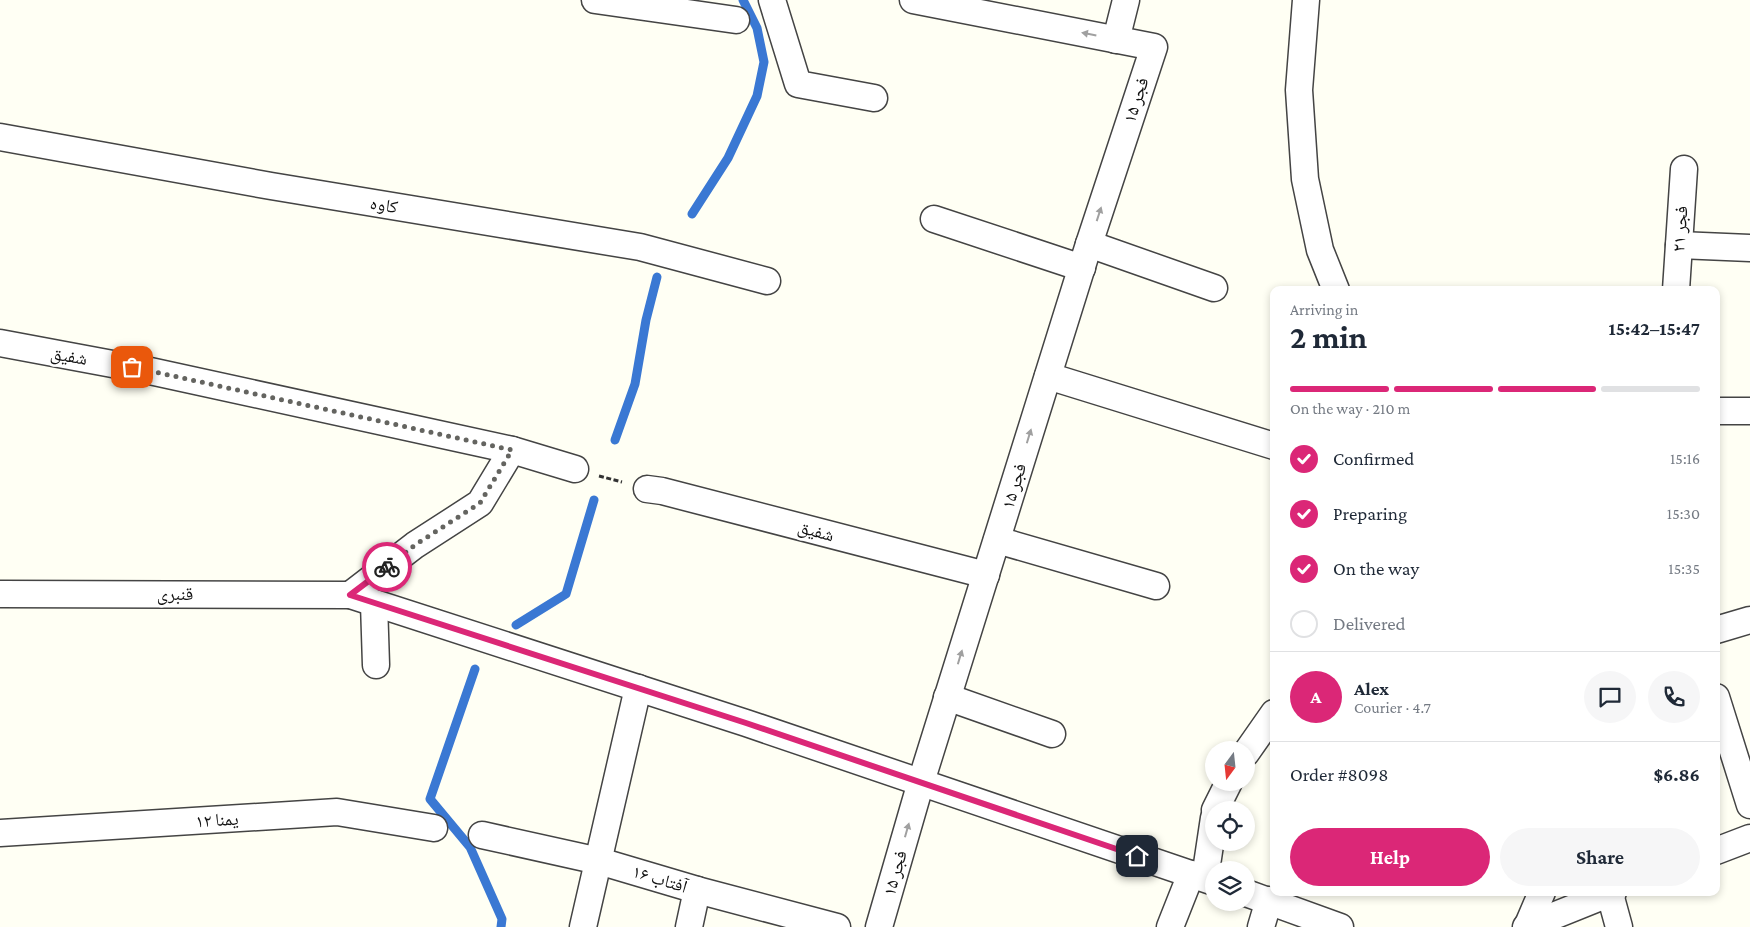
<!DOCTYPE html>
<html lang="en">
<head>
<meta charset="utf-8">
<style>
  body { margin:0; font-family:"Crimson Pro","Noto Naskh Arabic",serif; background:#f6f6f7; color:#1f2937; height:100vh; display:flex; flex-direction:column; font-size:19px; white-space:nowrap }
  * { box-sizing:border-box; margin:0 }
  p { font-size:16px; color:#747a83 }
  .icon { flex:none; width:28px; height:28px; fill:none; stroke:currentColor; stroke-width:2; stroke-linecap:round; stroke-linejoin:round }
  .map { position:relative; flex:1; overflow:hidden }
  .drawer { position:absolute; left:1270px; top:286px; width:450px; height:610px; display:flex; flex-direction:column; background:#fff; border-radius:10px; box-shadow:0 2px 8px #0003 }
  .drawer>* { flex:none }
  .needle { width:32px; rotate:195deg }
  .tools { position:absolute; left:1205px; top:741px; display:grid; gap:10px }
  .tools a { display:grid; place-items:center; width:50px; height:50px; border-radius:50%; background:#fff; box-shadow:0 2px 8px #0003; font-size:25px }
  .pin { position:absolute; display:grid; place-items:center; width:42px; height:42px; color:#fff; margin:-21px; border-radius:10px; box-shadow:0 2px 8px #0006 }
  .courier { position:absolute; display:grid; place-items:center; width:50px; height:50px; margin:-25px; border:4px solid #db2777; border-radius:50%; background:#fff; color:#222; box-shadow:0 1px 6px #0007 }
  .summary em { font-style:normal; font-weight:700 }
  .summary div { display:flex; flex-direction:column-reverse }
  .summary { display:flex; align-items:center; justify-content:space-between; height:85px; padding:0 20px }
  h1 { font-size:32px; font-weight:700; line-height:38px }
  .bar { display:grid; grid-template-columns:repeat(4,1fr); gap:8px 5px; align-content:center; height:60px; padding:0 20px }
  .bar i { height:6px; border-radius:4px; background:#e0e1e3 }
  .bar .selected { background:#db2777 }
  .bar p { grid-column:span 4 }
  .line { display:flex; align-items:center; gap:12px; padding:0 20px; border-top:1px solid #e0e1e3 }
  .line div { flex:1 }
  .round { display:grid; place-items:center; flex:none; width:52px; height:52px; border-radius:26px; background:#f6f6f7 }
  ol { padding:0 20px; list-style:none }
  li { display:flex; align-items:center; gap:15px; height:55px }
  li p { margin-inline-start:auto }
  li .icon { padding:5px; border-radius:50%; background:#db2777; color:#fff; stroke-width:4 }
  li:last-child { color:#747a83 }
  li i { width:28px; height:28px; border:2px solid #e0e1e3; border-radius:50% }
  .cta { display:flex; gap:10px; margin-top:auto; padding:10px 20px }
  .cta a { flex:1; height:58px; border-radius:30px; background:#db2777; color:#fff; font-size:20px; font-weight:700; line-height:58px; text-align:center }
  .cta a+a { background:#f6f6f7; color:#1f2937 }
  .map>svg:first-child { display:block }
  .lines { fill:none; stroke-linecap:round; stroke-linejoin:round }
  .stream { stroke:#3a78d3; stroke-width:9 }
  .minor-casing { stroke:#444; stroke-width:29 }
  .path { stroke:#333; stroke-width:3; stroke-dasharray:5 2.5; stroke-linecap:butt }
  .minor { stroke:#fff; stroke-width:26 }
  .oneway { fill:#a0a0a0 }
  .done { stroke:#646460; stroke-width:5; stroke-dasharray:0 9 }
  .route { stroke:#db2777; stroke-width:6 }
  .labels { text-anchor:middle; stroke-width:5; stroke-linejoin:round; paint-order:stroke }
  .street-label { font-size:18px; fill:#111; stroke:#fff }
</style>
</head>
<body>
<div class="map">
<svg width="1750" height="927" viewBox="0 0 1750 927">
  <rect width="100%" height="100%" fill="#fffff4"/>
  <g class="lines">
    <g class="stream">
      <polyline points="692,214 728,158 757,96 764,62 757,28 743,0"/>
      <polyline points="615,440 635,384 646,320 657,277"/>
      <polyline points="516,625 566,594 594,500"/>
      <polyline points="475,669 430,799 470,847 502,919 501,927"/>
    </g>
    <g class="minor-casing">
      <g id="minor">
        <polyline points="595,0 736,20"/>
        <polyline points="772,0 798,84 874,98"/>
        <polyline points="1306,0 1299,90 1305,179 1320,250 1336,290"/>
        <polyline points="1116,40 1126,0"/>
        <polyline points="0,137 271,186 640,247 767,281"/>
        <polyline points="934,219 1082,268"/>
        <polyline points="1089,244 1214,288"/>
        <polyline points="1679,245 1750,248"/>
        <polyline points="1676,290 1684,169"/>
        <polyline points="0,343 150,371 512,450 575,469"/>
        <polyline points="1048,376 1274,446"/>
        <polyline points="1716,411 1750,411"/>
        <polyline points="647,489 662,491 986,575"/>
        <polyline points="997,540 1156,586"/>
        <polyline points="0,594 350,595 746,723 1214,882"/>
        <polyline points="350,595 415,545 480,503 512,450"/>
        <polyline points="374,603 376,665"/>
        <polyline points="1716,630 1750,620"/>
        <polyline points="947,697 1052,734"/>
        <polyline points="1716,697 1750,805"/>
        <polyline points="1246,753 1274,713"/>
        <polyline points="1215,810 1229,782"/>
        <polyline points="0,833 337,812 434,828"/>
        <polyline points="482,835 599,861 697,890 837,927"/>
        <polyline points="1716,851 1750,838"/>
        <polyline points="1205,878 1214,818"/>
        <polyline points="1246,893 1340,927"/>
        <polyline points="1610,894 1619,927"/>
        <polyline points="583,927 638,688"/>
        <polyline points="689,927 697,890"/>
        <polyline points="879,927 921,782 1089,244 1154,47 913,0"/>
        <polyline points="1170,927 1191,874"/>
        <polyline points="1261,927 1269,900"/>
        <polyline points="1526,927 1613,892"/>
        <polyline points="1527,927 1542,892"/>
      </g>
    </g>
    <polyline class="path" points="599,476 622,482"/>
    <use href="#minor" class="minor"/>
  </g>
  <defs><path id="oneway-solid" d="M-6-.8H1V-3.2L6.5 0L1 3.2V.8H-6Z" transform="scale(1.25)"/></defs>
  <g class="oneway">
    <use href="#oneway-solid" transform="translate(1089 34) rotate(-169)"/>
    <use href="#oneway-solid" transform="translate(1099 214) rotate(-72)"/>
    <use href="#oneway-solid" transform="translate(1029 436) rotate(-73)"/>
    <use href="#oneway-solid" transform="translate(960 657) rotate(-73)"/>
    <use href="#oneway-solid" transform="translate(907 830) rotate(-74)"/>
  </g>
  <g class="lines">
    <polyline class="done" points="132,367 512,450 480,503 415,545 387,567"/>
    <polyline class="route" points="387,567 350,595 746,723 1137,856"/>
  </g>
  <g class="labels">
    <g class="street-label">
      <text transform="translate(1136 100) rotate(-72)" y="6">فجر ۱۵</text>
      <text transform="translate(384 205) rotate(10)" y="6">کاوه</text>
      <text transform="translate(1680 229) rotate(-86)" y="6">فجر ۲۱</text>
      <text transform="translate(69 356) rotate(10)" y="6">شفیق</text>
      <text transform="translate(1014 486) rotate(-73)" y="6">فجر ۱۵</text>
      <text transform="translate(816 531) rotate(15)" y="6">شفیق</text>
      <text x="175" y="600">قنبری</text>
      <text transform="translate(217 820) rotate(-4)" y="6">یمنا ۱۲</text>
      <text transform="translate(895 873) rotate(-74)" y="6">فجر ۱۵</text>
      <text transform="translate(660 879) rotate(17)" y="6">آفتاب ۱۶</text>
    </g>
  </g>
</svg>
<div class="tools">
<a><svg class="needle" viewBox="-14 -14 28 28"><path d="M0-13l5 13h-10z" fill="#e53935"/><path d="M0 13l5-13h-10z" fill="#747a83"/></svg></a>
<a><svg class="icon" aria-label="locate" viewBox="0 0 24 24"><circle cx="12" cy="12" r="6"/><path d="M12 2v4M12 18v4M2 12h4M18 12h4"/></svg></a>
<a><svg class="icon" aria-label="layers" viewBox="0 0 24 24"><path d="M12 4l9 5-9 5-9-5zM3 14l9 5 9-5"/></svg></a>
</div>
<div class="pin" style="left:132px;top:367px;background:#ea580c"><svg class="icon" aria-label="bag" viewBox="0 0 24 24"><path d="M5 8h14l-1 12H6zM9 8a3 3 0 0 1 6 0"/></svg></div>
<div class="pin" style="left:1137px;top:856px;background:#1f2937"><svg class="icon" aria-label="home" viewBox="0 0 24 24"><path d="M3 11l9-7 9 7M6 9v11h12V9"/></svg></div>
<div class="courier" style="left:387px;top:567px"><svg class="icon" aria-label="bike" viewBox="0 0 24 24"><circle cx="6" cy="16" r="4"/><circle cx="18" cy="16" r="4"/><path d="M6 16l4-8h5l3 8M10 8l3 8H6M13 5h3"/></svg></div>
<section class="drawer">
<div class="summary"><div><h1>2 min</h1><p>Arriving in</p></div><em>15:42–15:47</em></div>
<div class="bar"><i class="selected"></i><i class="selected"></i><i class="selected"></i><i></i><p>On the way · 210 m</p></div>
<ol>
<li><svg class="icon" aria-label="check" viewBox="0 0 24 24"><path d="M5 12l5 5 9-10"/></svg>Confirmed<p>15:16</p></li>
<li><svg class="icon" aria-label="check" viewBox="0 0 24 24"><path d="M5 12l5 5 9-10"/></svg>Preparing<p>15:30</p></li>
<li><svg class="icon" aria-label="check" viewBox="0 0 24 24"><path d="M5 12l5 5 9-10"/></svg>On the way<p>15:35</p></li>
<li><i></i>Delivered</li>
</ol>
<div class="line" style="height:90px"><b class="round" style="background:#db2777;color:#fff">A</b><div><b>Alex</b><p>Courier · 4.7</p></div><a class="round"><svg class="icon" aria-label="chat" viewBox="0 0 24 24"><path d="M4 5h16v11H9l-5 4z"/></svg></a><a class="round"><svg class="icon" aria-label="phone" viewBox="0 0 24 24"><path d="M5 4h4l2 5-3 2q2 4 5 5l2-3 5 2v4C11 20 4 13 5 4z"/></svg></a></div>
<div class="line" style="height:65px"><div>Order #8098</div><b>$6.86</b></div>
<div class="cta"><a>Help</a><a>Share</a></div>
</section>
</div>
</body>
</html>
